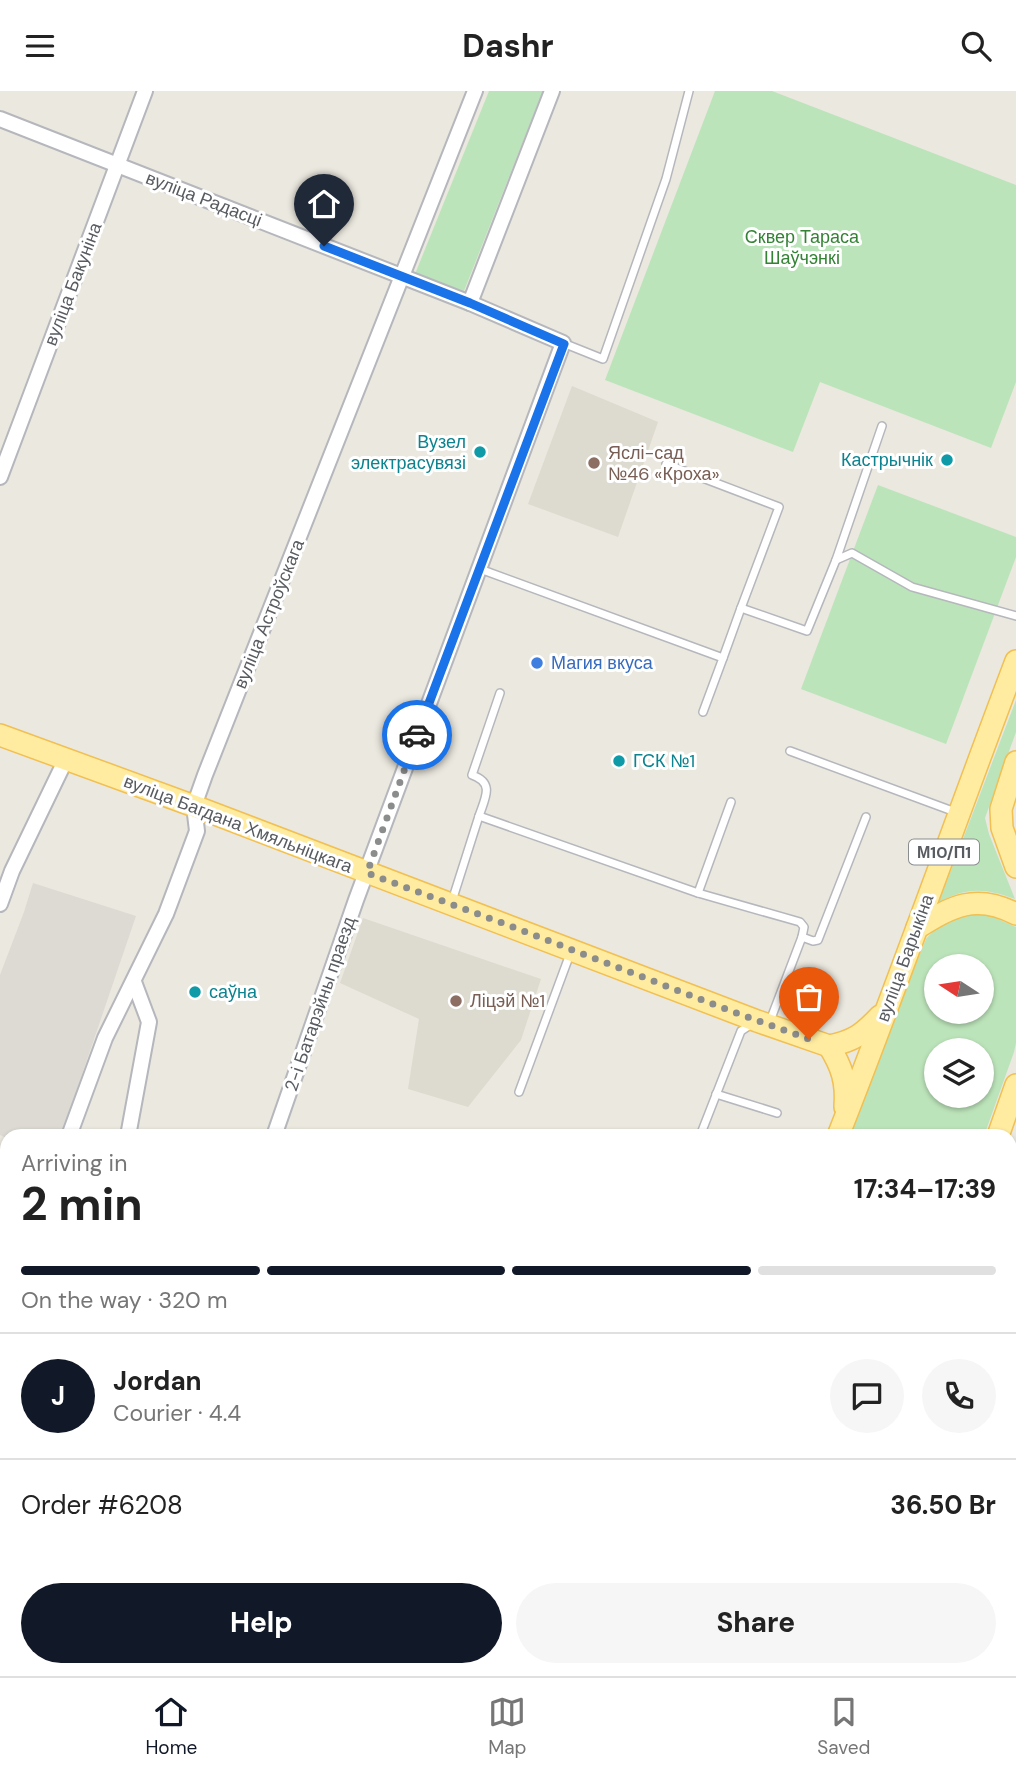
<!DOCTYPE html>
<html lang="en">
<head>
<meta charset="utf-8">
<style>
  body { margin:0; font-family:"DM Sans",sans-serif; background:#f6f6f6; color:#222; height:100vh; display:flex; flex-direction:column; font-size:26px; white-space:nowrap }
  * { box-sizing:border-box; margin:0 }
  p { font-size:23px; color:#767676 }
  .icon { flex:none; width:38px; height:38px; fill:none; stroke:currentColor; stroke-width:2; stroke-linecap:round; stroke-linejoin:round }
  .map { position:relative; flex:1; overflow:hidden }
  .panel { position:absolute; left:0px; top:1038px; width:1017px; height:548px; display:flex; flex-direction:column; background:#fff; border-radius:21px 21px 0 0; box-shadow:0 2px 5px #0004 }
  .panel>* { flex:none }
  .needle { width:46px; rotate:282deg }
  .buttons { position:absolute; left:924px; top:863px; display:grid; gap:14px }
  .buttons a { display:grid; place-items:center; width:70px; height:70px; border-radius:50%; background:#fff; box-shadow:0 2px 5px #0004; font-size:35px }
  .pin { position:absolute; display:grid; place-items:center; width:60px; height:60px; color:#fff; margin:-72px -30px; border-radius:50% 50% 50% 0; rotate:-45deg; box-shadow:0 0 7px #0007 }
  .pin .icon { rotate:45deg }
  .courier { position:absolute; display:grid; place-items:center; width:70px; height:70px; margin:-35px; border:5px solid #1a73e8; border-radius:50%; background:#fff; color:#222; box-shadow:0 2px 9px #0007 }
  .overview em { font-style:normal; font-weight:700 }
  .overview div { display:flex; flex-direction:column-reverse }
  .overview { display:flex; align-items:center; justify-content:space-between; height:119px; padding:0 21px }
  h1 { font-size:46px; font-weight:700; line-height:52px }
  .bar { display:grid; grid-template-columns:repeat(4,1fr); gap:10px 7px; align-content:center; height:84px; padding:0 21px }
  .bar i { height:9px; border-radius:5px; background:#e0e0e0 }
  .bar .on { background:#111827 }
  .bar p { grid-column:span 4 }
  .line { display:flex; align-items:center; gap:18px; padding:0 21px; border-top:2px solid #e0e0e0 }
  .line div { flex:1 }
  .round { display:grid; place-items:center; flex:none; width:74px; height:74px; border-radius:37px; background:#f6f6f6 }
  .action { display:flex; gap:14px; margin-top:auto; padding:14px 21px }
  .action a { flex:1; height:80px; border-radius:42px; background:#111827; color:#fff; font-size:28px; font-weight:700; line-height:80px; text-align:center }
  .action a+a { background:#f6f6f6; color:#222 }
  header { display:flex; justify-content:space-between; align-items:center; height:91px; padding:0 21px; background:#fff; font-size:32px; font-weight:700 }
  .tab-bar { display:flex; justify-content:space-around; align-items:center; height:98px; border-top:2px solid #e0e0e0; background:#fff; font-size:19px; color:#767676 }
  .tab-bar a { display:grid; justify-items:center; gap:4px }
  .tab-bar .on { color:#111827 }
  .map>svg:first-child { display:block }
  .industrial { fill:#dcdad3 }
  .education { fill:#dddad0 }
  .green { fill:#bce4ba; fill-rule:evenodd }
  .lines { fill:none; stroke-linecap:round; stroke-linejoin:round }
  .lane-casing { stroke:#b5b7bc; stroke-width:10 }
  .street-casing { stroke:#b5b7bc; stroke-width:18 }
  .primary-casing { stroke:#f1bf52; stroke-width:24 }
  .lane { stroke:#fff; stroke-width:7 }
  .street { stroke:#fff; stroke-width:14 }
  .primary { stroke:#ffeca0; stroke-width:21 }
  .done { stroke:#8b8d8c; stroke-width:7; stroke-dasharray:0 12.6 }
  .route { stroke:#1a73e8; stroke-width:9 }
  .culture-dot { fill:#0f9aa8; stroke:#fff; stroke-width:2.5 }
  .education-dot { fill:#8d6e63; stroke:#fff; stroke-width:2.5 }
  .shop-dot { fill:#3f7fe0; stroke:#fff; stroke-width:2.5 }
  .labels { text-anchor:middle; stroke-width:6; stroke-linejoin:round; paint-order:stroke }
  .shield { fill:#fff; stroke:#8a8d90; stroke-width:2 }
  .shield-label { font-size:16px; font-weight:bold; fill:#585c60 }
  .street-label { font-size:18px; fill:#585c60; stroke:#fff }
  .park-label { font-size:18px; fill:#348335; stroke:#fff }
  .culture-label { font-size:18px; fill:#0d838f; stroke:#fff; text-anchor:end }
  .education-label { font-size:18px; fill:#785e54; stroke:#fff; text-anchor:start }
  .shop-label { font-size:18px; fill:#366cbe; stroke:#fff; text-anchor:start }
</style>
</head>
<body>
<header><svg class="icon" aria-label="menu" viewBox="0 0 24 24"><path d="M4 6h16M4 12h16M4 18h16"/></svg>Dashr<svg class="icon" aria-label="search" viewBox="0 0 24 24"><circle cx="10" cy="10" r="6"/><path d="M15 15l6 6"/></svg></header>
<div class="map">
<svg width="1016" height="1585" viewBox="0 0 1016 1585">
  <rect width="100%" height="100%" fill="#ebe8df"/>
  <polygon class="industrial" points="33,792 136,825 61,1045 7,1045 7,1047 0,1044 0,884 24,821"/>
  <g class="education">
    <polygon points="572,295 658,331 618,446 528,413"/>
    <polygon points="363,827 541,888 521,949 468,1016 408,998 419,928 340,892"/>
  </g>
  <g class="green">
    <polygon points="489,0 543,0 464,200 415,183"/>
    <polygon points="715,0 772,0 1016,94 1016,291 991,357 820,291 793,361 605,289"/>
    <polygon points="878,394 1016,446 1016,466 946,653 801,598"/>
    <path d="M 1016,609 L 1016,641 L 985,727 L 989,743 L 1015,808 C 985,797 967,796 939,811 Z"/>
    <path d="M 984,822 L 1016,836 L 1016,952 L 1014,961 L 984,1045 L 848,1045 L 926,848 C 946,826 955,825 984,822 ZM 936,875 L 982,875 L 982,920 L 936,920 ZM 936,959 L 982,959 L 982,1004 L 936,1004 Z"/>
  </g>
  <g class="lines">
    <g class="lane-casing">
      <g id="lane">
        <polyline points="563,252 603,268 666,88 689,0"/>
        <polyline points="882,335 836,469 852,462 912,496 1016,525"/>
        <polyline points="666,373 779,416 741,517"/>
        <polyline points="480,478 723,567 703,621"/>
        <polyline points="723,567 741,517 807,540 836,469"/>
        <polyline points="790,660 958,722"/>
        <path d="M 479,725 C 485,707 495,692 472,684 L 500,602"/>
        <polyline points="698,802 731,711"/>
        <polyline points="452,810 479,725 698,802 800,831 804,836 802,846"/>
        <polyline points="770,930 802,846 813,850 818,849 866,726"/>
        <polyline points="519,1001 570,863"/>
        <polyline points="716,1003 777,1022"/>
        <polyline points="700,1045 741,940 753,932"/>
        <polyline points="464,1578 482,1585"/>
        <polyline points="522,1578 539,1585"/>
        <polyline points="487,1585 490,1578"/>
      </g>
    </g>
    <g class="street-casing">
      <g id="street">
        <polyline points="0,28 470,212 563,252 356,809 274,1045"/>
        <polyline points="470,212 552,0"/>
        <polyline points="0,386 145,0"/>
        <polyline points="0,813 12,780 66,668"/>
        <polyline points="69,1045 105,947 166,823 197,740 194,715 205,684 475,0"/>
        <polyline points="128,1045 149,931 134,891"/>
        <polyline points="0,1250 7,1229"/>
        <polyline points="0,1362 7,1364"/>
        <polyline points="1010,1478 1016,1462"/>
        <polyline points="15,1585 17,1578"/>
        <polyline points="160,1585 163,1578"/>
        <polyline points="302,1585 305,1578"/>
        <polyline points="969,1585 971,1578"/>
      </g>
    </g>
    <g class="primary-casing">
      <g id="primary">
        <polyline points="0,644 194,715 757,930 829,955"/>
        <polyline points="1016,671 1001,718 1002,737 1016,776"/>
        <path d="M 917,837 C 952,815 976,802 1016,823"/>
        <path d="M 829,955 C 842,976 847,991 845,1016"/>
        <path d="M 829,955 C 854,950 863,943 880,925"/>
        <path d="M 838,1045 C 900,888 956,728 1016,570"/>
        <polyline points="998,1045 1016,994"/>
        <polyline points="791,1578 804,1585"/>
        <polyline points="852,1578 855,1585"/>
        <polyline points="634,1585 636,1578"/>
      </g>
    </g>
    <use href="#lane" class="lane"/>
    <use href="#street" class="street"/>
    <use href="#primary" class="primary"/>
  </g>
  <g class="lines">
    <polyline class="done" points="417,644 367,782 513,836 731,920 809,948"/>
    <polyline class="route" points="324,155 470,212 564,253 417,644"/>
  </g>
  <g class="culture-dot">
    <circle cx="480" cy="361" r="7"/>
    <circle cx="947" cy="369" r="7"/>
    <circle cx="619" cy="670" r="7"/>
    <circle cx="195" cy="901" r="7"/>
  </g>
  <g class="education-dot">
    <circle cx="594" cy="372" r="7"/>
    <circle cx="456" cy="910" r="7"/>
  </g>
  <circle class="shop-dot" cx="537" cy="572" r="7"/>
  <g class="labels">
    <rect class="shield" x="909" y="748.5" width="70" height="25" rx="5"/>
    <g class="shield-label">
      <text x="944" y="767">М10/П1</text>
    </g>
    <g class="street-label">
      <text transform="translate(204 108) rotate(21)" y="6">вуліца Радасці</text>
      <text transform="translate(73 193) rotate(-69)" y="6">вуліца Бакуніна</text>
      <text transform="translate(269 523) rotate(-68)" y="6">вуліца Астроўскага</text>
      <text transform="translate(238 733) rotate(21)" y="6">вуліца Багдана Хмяльніцкага</text>
      <text transform="translate(905 867) rotate(-70)" y="6">вуліца Барыкіна</text>
      <text transform="translate(320 913) rotate(-71)" y="6">2-і Батарэйны праезд</text>
    </g>
    <g class="park-label">
      <text x="802" y="152">Сквер Тараса<tspan x="802" dy="21">Шаўчэнкі</tspan></text>
    </g>
    <g class="culture-label">
      <text x="466" y="357">Вузел<tspan x="466" dy="21">электрасувязі</tspan></text>
      <text x="933" y="375">Кастрычнік</text>
      <text x="633" y="676" text-anchor="start">ГСК №1</text>
      <text x="209" y="907" text-anchor="start">саўна</text>
    </g>
    <g class="education-label">
      <text x="608" y="368">Яслі-сад<tspan x="608" dy="21">№46 «Кроха»</tspan></text>
      <text x="470" y="916">Ліцэй №1</text>
    </g>
    <g class="shop-label">
      <text x="551" y="578">Магия вкуса</text>
    </g>
  </g>
</svg>
<div class="buttons">
<a><svg class="needle" viewBox="-14 -14 28 28"><path d="M0-13l5 13h-10z" fill="#e53935"/><path d="M0 13l5-13h-10z" fill="#767676"/></svg></a>
<a><svg class="icon" aria-label="layers" viewBox="0 0 24 24"><path d="M12 4l9 5-9 5-9-5zM3 14l9 5 9-5"/></svg></a>
</div>
<div class="pin" style="left:809px;top:948px;background:#ea580c"><svg class="icon" aria-label="bag" viewBox="0 0 24 24"><path d="M5 8h14l-1 12H6zM9 8a3 3 0 0 1 6 0"/></svg></div>
<div class="pin" style="left:324px;top:155px;background:#1f2937"><svg class="icon" aria-label="home" viewBox="0 0 24 24"><path d="M3 11l9-7 9 7M6 9v11h12V9"/></svg></div>
<div class="courier" style="left:417px;top:644px"><svg class="icon" aria-label="car" viewBox="0 0 24 24"><path d="M5 17H2v-5l4-1 3-4h7l3 4 3 1v5h-3M9 17h6M6 11h13"/><circle cx="7" cy="17" r="2"/><circle cx="17" cy="17" r="2"/></svg></div>
<section class="panel">
<div class="overview"><div><h1>2 min</h1><p>Arriving in</p></div><em>17:34–17:39</em></div>
<div class="bar"><i class="on"></i><i class="on"></i><i class="on"></i><i></i><p>On the way · 320 m</p></div>
<div class="line" style="height:126px"><b class="round" style="background:#111827;color:#fff">J</b><div><b>Jordan</b><p>Courier · 4.4</p></div><a class="round"><svg class="icon" aria-label="chat" viewBox="0 0 24 24"><path d="M4 5h16v11H9l-5 4z"/></svg></a><a class="round"><svg class="icon" aria-label="phone" viewBox="0 0 24 24"><path d="M5 4h4l2 5-3 2q2 4 5 5l2-3 5 2v4C11 20 4 13 5 4z"/></svg></a></div>
<div class="line" style="height:91px"><div>Order #6208</div><b>36.50 Br</b></div>
<div class="action"><a>Help</a><a>Share</a></div>
</section>
</div>
<nav class="tab-bar">
<a class="on"><svg class="icon" aria-label="home" viewBox="0 0 24 24"><path d="M3 11l9-7 9 7M6 9v11h12V9"/></svg>Home</a>
<a><svg class="icon" aria-label="map" viewBox="0 0 24 24"><path d="M3 6l6-2 6 2 6-2v14l-6 2-6-2-6 2zM9 4v14M15 6v14"/></svg>Map</a>
<a><svg class="icon" aria-label="saved" viewBox="0 0 24 24"><path d="M7 4h10v16l-5-4-5 4z"/></svg>Saved</a>
</nav>
</body>
</html>
